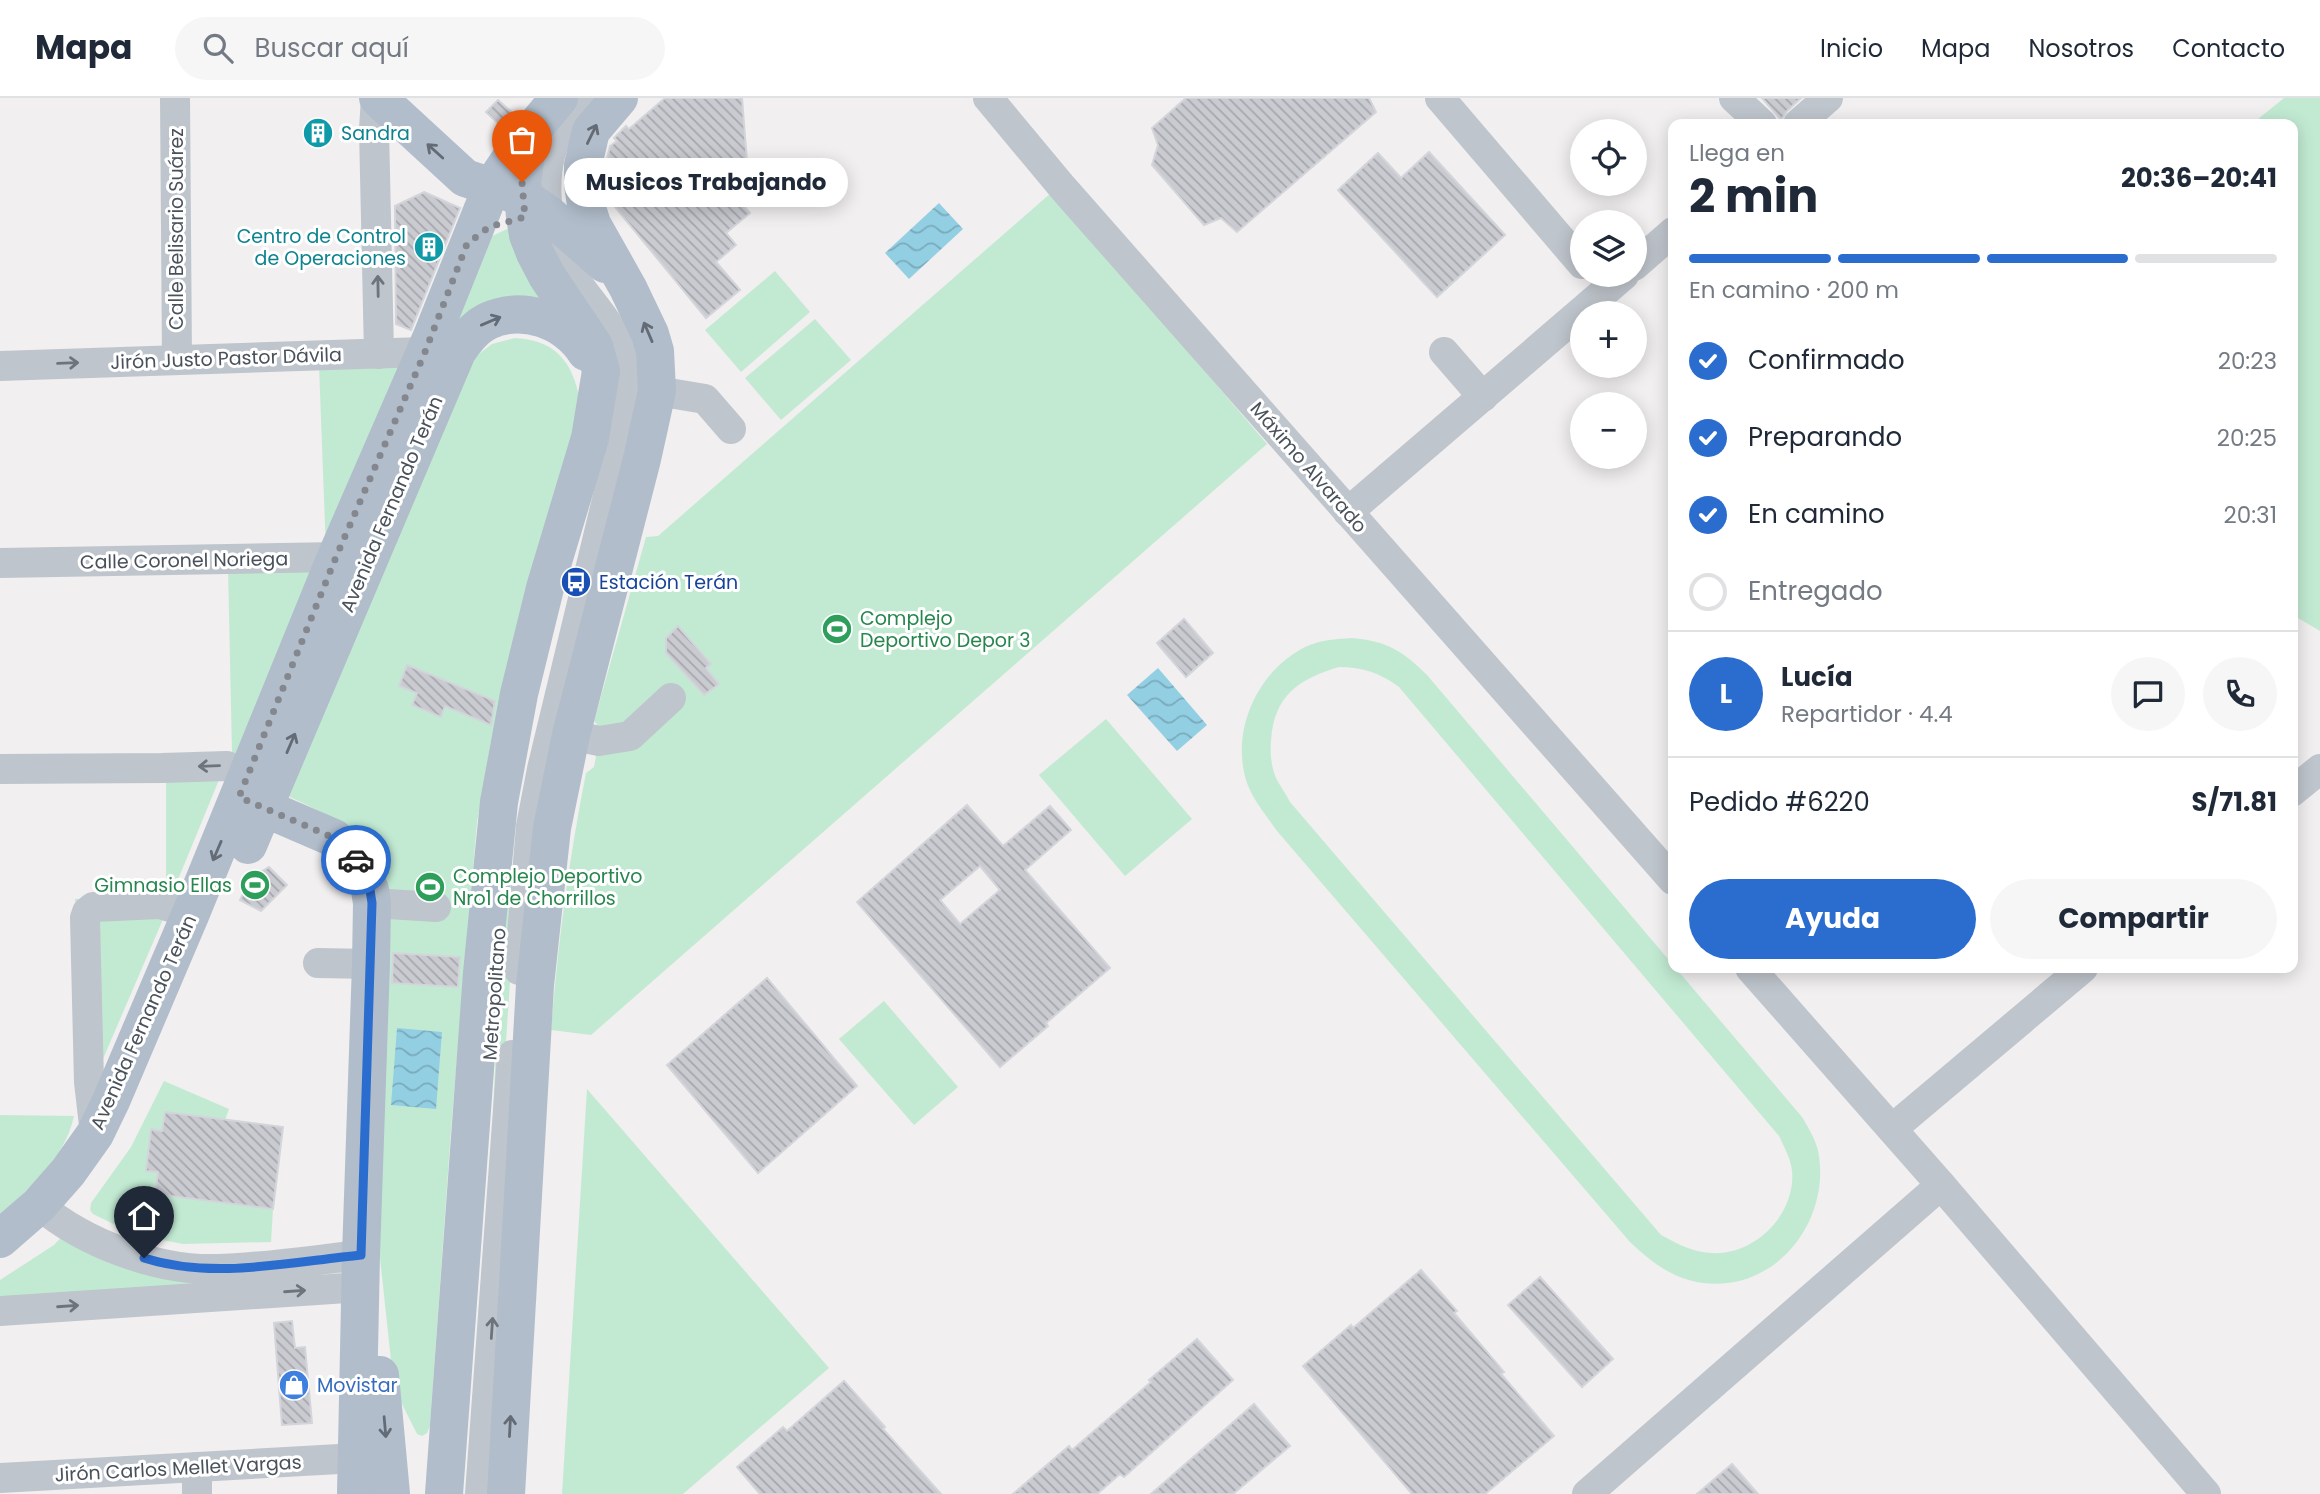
<!DOCTYPE html>
<html lang="es">
<head>
<meta charset="utf-8">
<style>
  body { margin:0; font-family:Poppins,sans-serif; background:#f6f6f7; color:#1f2937; height:100vh; display:flex; flex-direction:column; font-size:26px; white-space:nowrap }
  * { box-sizing:border-box; margin:0 }
  p { font-size:23px; color:#747a83 }
  .icon { flex:none; width:38px; height:38px; fill:none; stroke:currentColor; stroke-width:2; stroke-linecap:round; stroke-linejoin:round }
  .map { position:relative; flex:1; overflow:hidden }
  .sheet { position:absolute; left:1668px; top:21px; width:630px; height:854px; display:flex; flex-direction:column; background:#fff; border-radius:14px; box-shadow:0 4px 18px #0003 }
  .sheet>* { flex:none }
  .fabs { position:absolute; left:1570px; top:21px; display:grid; gap:14px }
  .fabs a { display:grid; place-items:center; width:77px; height:77px; border-radius:50%; background:#fff; box-shadow:0 4px 18px #0003; font-size:35px }
  .pin { position:absolute; display:grid; place-items:center; width:60px; height:60px; color:#fff; margin:-72px -30px; border-radius:50% 50% 50% 0; rotate:-45deg; box-shadow:0 0 7px #0007 }
  .pin .icon { rotate:45deg }
  .courier { position:absolute; display:grid; place-items:center; width:70px; height:70px; margin:-35px; border:5px solid #2b6ccf; border-radius:50%; background:#fff; color:#222; box-shadow:0 2px 9px #0007 }
  .bubble { position:absolute; height:49px; border-radius:24px; background:#fff; box-shadow:0 4px 18px #0003; font-size:23px; font-weight:700; line-height:49px; text-align:center }
  .summary em { font-style:normal; font-weight:700 }
  .summary div { display:flex; flex-direction:column-reverse }
  .summary { display:flex; align-items:center; justify-content:space-between; height:119px; padding:0 21px }
  h1 { font-size:46px; font-weight:700; line-height:52px }
  .bar { display:grid; grid-template-columns:repeat(4,1fr); gap:10px 7px; align-content:center; height:84px; padding:0 21px }
  .bar i { height:9px; border-radius:5px; background:#e0e1e3 }
  .bar .selected { background:#2b6ccf }
  .bar p { grid-column:span 4 }
  .line { display:flex; align-items:center; gap:18px; padding:0 21px; border-top:2px solid #e0e1e3 }
  .line div { flex:1 }
  .round { display:grid; place-items:center; flex:none; width:74px; height:74px; border-radius:37px; background:#f6f6f7 }
  ol { padding:0 21px; list-style:none }
  li { display:flex; align-items:center; gap:21px; height:77px }
  li p { margin-inline-start:auto }
  li .icon { padding:7px; border-radius:50%; background:#2b6ccf; color:#fff; stroke-width:4 }
  li:last-child { color:#747a83 }
  li i { width:38px; height:38px; border:4px solid #e0e1e3; border-radius:50% }
  .button { display:flex; gap:14px; margin-top:auto; padding:14px 21px }
  .button a { flex:1; height:80px; border-radius:42px; background:#2b6ccf; color:#fff; font-size:28px; font-weight:700; line-height:80px; text-align:center }
  .button a+a { background:#f6f6f7; color:#1f2937 }
  header { display:flex; align-items:center; gap:42px; box-sizing:border-box; height:98px; padding:0 35px; background:#fff; border-bottom:2px solid #e0e1e3 }
  header strong { font-size:33px }
  nav { display:flex; gap:38px; margin-inline-start:auto; font-size:24px }
  .search { width:490px; height:63px; background:#f6f6f7; display:flex; align-items:center; gap:18px; box-sizing:border-box; padding:0 24px; border-radius:38px; color:#747a83; font-size:26px }
  .map>svg:first-child { display:block }
  .green { fill:#c2ead3; fill-rule:evenodd }
  .water { fill:url(#water-waves) }
  .building { fill:url(#building-back-hatch); stroke:#d3d5da; stroke-width:2; fill-rule:evenodd }
  .lines { fill:none; stroke-linecap:round; stroke-linejoin:round }
  .minor { stroke:#bfc5cc; stroke-width:30 }
  .major { stroke:#b1bdcb; stroke-width:38 }
  .oneway { stroke:#636c76 }
  .oneway2 { stroke:#6c747c }
  .done { stroke:#84888e; stroke-width:7; stroke-dasharray:0 12.6 }
  .route { stroke:#2b6ccf; stroke-width:9 }
  .labels { text-anchor:middle; stroke-width:6; stroke-linejoin:round; paint-order:stroke }
  .culture-label { font-size:19px; fill:#0d838f; stroke:#fff; text-anchor:start }
  .street-label { font-size:19px; fill:#49515a; stroke:#fff }
  .transit-label { font-size:19px; fill:#164399; stroke:#fff; text-anchor:start }
  .leisure-label { font-size:19px; fill:#27864d; stroke:#fff; text-anchor:start }
  .shop-label { font-size:19px; fill:#366cbe; stroke:#fff; text-anchor:start }
</style>
</head>
<body>
<header>
<strong>Mapa</strong>
<div class="search"><svg class="icon" aria-label="search" viewBox="0 0 24 24"><circle cx="10" cy="10" r="6"/><path d="M15 15l6 6"/></svg>Buscar aquí</div>
<nav><a>Inicio</a><a>Mapa</a><a>Nosotros</a><a>Contacto</a></nav>
</header>
<div class="map">
<svg width="2320" height="1396" viewBox="0 0 2320 1396">
  <defs>
    <pattern id="water-waves" width="16" height="10" patternUnits="userSpaceOnUse" patternTransform="scale(1.75)"><rect width="16" height="10" fill="#93cfe3"/><path d="M0 5q4-4 8 0t8 0" fill="none" stroke="#7aaabb"/></pattern>
    <pattern id="building-back-hatch" width="6" height="6" patternUnits="userSpaceOnUse" patternTransform="scale(1.75)"><rect width="6" height="6" fill="#c9cbd1"/><path d="M-1 5l2 2M0 0l6 6M5-1l2 2" fill="none" stroke="#a5a7ad"/></pattern>
  </defs>
  <rect width="100%" height="100%" fill="#f1efef"/>
  <g class="green">
    <polygon points="2284,0 2320,0 2320,533 2293,517 2292,26 2252,26"/>
    <path d="M 1052,94 L 1267,346 L 591,937 L 551,932 C 558,845 569,761 586,675 L 594,669 L 601,631 L 594,623 L 646,439 L 658,438 Z"/>
    <polygon points="516,127 565,220 456,230 483,142"/>
    <polygon points="775,173 810,214 741,274 705,232"/>
    <polygon points="815,221 851,262 781,322 745,280"/>
    <path d="M 515,240 C 560,242 576,270 581,311 L 491,643 L 477,724 L 451,1032 L 430,1328 L 427,1335 L 422,1338 L 417,1336 L 394,1290 L 377,1132 L 391,798 C 375,734 334,720 279,694 L 471,262 L 492,246 Z"/>
    <polygon points="410,264 326,454 319,267"/>
    <polygon points="321,467 247,657 232,655 228,468"/>
    <path d="M 1352,540 C 1387,543 1403,553 1427,577 L 1802,1019 C 1809,1031 1817,1043 1819,1058 C 1829,1125 1775,1194 1703,1185 C 1673,1181 1651,1164 1630,1144 L 1277,733 C 1266,717 1252,701 1246,682 C 1231,631 1258,573 1305,549 C 1320,542 1336,541 1352,540 ZM 1339,569 C 1363,569 1380,575 1399,589 L 1779,1038 C 1784,1049 1791,1061 1792,1073 C 1796,1117 1754,1158 1711,1155 C 1692,1154 1678,1146 1661,1137 L 1290,704 C 1286,696 1280,688 1276,680 C 1271,668 1270,656 1271,643 C 1274,597 1299,581 1339,569 Z"/>
    <polygon points="1106,621 1192,721 1125,778 1039,677"/>
    <polygon points="221,677 177,784 174,786 166,784 166,679"/>
    <polygon points="508,779 517,782 503,987 490,1089 497,922"/>
    <polygon points="173,798 84,1005 75,801"/>
    <polygon points="884,903 958,989 914,1027 839,941"/>
    <polygon points="164,983 229,1011 225,1022 165,1014 162,1033 151,1032 147,1073 158,1074 155,1096 273,1111 271,1144 183,1146 136,1137 93,1116 90,1112 91,1105 131,1049"/>
    <polygon points="587,991 829,1270 683,1396 562,1396"/>
    <path d="M 0,1017 L 74,1018 C 65,1060 31,1089 0,1117 Z"/>
    <polygon points="63,1137 125,1163 339,1167 342,1175 3,1202 0,1199 0,1182 54,1147"/>
  </g>
  <g class="water">
    <polygon points="939,105 963,131 909,181 885,155"/>
    <polygon points="1158,570 1207,627 1177,653 1127,597"/>
    <polygon points="397,930 442,934 436,1011 391,1007"/>
  </g>
  <g class="building">
    <polygon points="665,0 742,0 748,76 741,81 745,86 734,96 750,115 726,135 736,147 716,164 740,192 706,220 607,99 605,70 610,48 617,43 614,40 626,28 629,31"/>
    <polygon points="1186,0 1369,0 1376,14 1237,134 1221,120 1204,127 1152,67 1158,47 1152,30"/>
    <polygon points="1762,0 1801,0 1787,13 1781,22"/>
    <polygon points="498,2 515,17 503,30 486,14"/>
    <polygon points="1429,54 1505,137 1437,199 1338,92 1378,55 1401,80"/>
    <polygon points="424,94 460,110 411,232 396,226 395,108"/>
    <polygon points="1184,521 1213,555 1186,579 1157,545"/>
    <polygon points="678,528 711,566 706,570 719,586 704,597 666,555 666,540"/>
    <polygon points="407,567 495,603 491,627 445,608 441,619 412,607 417,595 399,588"/>
    <path d="M 967,707 L 1003,748 L 1050,708 L 1071,732 L 1025,772 L 1110,870 L 1046,925 L 1048,928 L 1000,969 L 857,804 ZM 980,768 L 1000,792 L 960,826 L 940,802 Z"/>
    <polygon points="269,769 287,787 261,813 240,802 251,780"/>
    <polygon points="393,855 460,859 458,889 392,885"/>
    <polygon points="767,880 857,988 758,1075 667,967"/>
    <polygon points="165,1014 283,1029 273,1111 155,1096 158,1074 146,1073 151,1031 162,1033"/>
    <polygon points="1421,1172 1457,1213 1454,1215 1504,1274 1501,1276 1554,1338 1485,1396 1412,1396 1303,1268 1351,1227 1353,1230"/>
    <polygon points="1540,1179 1613,1261 1582,1289 1508,1207"/>
    <polygon points="292,1223 295,1250 305,1249 312,1325 282,1327 274,1225"/>
    <polygon points="1197,1241 1233,1282 1124,1379 1120,1376 1097,1396 1013,1396 1069,1348 1072,1352 1151,1284 1149,1282"/>
    <polygon points="844,1283 885,1329 883,1331 941,1396 760,1396 737,1369 783,1329 787,1333"/>
    <polygon points="1254,1306 1290,1348 1233,1396 1151,1396"/>
    <polygon points="1732,1366 1758,1396 1697,1396"/>
  </g>
  <g class="lines">
    <g class="minor">
      <polyline points="175,0 177,262"/>
      <polyline points="376,0 374,31 379,256"/>
      <polyline points="988,0 1063,90 1673,782"/>
      <polyline points="1440,0 1582,166"/>
      <polyline points="1734,0 1762,26"/>
      <polyline points="1798,26 1828,0"/>
      <polyline points="1634,168 1673,134"/>
      <polyline points="1444,254 1483,299"/>
      <polyline points="0,268 424,254 442,262"/>
      <polyline points="657,293 705,301 731,331"/>
      <polyline points="1348,414 1624,177"/>
      <polyline points="0,465 336,459 356,463"/>
      <polyline points="571,637 599,643 630,638 671,600"/>
      <polyline points="0,671 162,670 227,668 267,683"/>
      <polyline points="2292,694 2320,671"/>
      <polyline points="372,805 436,809"/>
      <polyline points="318,865 371,866"/>
      <polyline points="1750,870 1941,1087 2206,1396"/>
      <path d="M 519,872 L 531,728 L 542,671 L 625,327 C 630,303 631,276 622,253 C 612,225 588,202 572,177 C 544,136 537,73 561,29 C 567,18 576,9 585,0"/>
      <polyline points="1892,1031 2083,870"/>
      <polyline points="95,1036 89,984 85,820 87,814 93,809 160,806 191,815"/>
      <path d="M 39,1107 C 84,1145 157,1173 217,1171 C 264,1170 313,1162 361,1157"/>
      <polyline points="0,1213 362,1189"/>
      <polyline points="0,1380 357,1360"/>
      <polyline points="197,1396 197,1369"/>
      <polyline points="480,1396 512,957"/>
      <polyline points="1587,1396 1941,1087"/>
    </g>
    <g class="major">
      <polyline points="378,0 465,80 523,99 548,116 605,166"/>
      <polyline points="241,700 334,740 357,763 370,792 372,805 371,866 361,1157 356,1396"/>
      <path d="M 248,747 L 457,254 C 465,242 475,229 488,223 C 523,207 565,222 586,254"/>
      <polyline points="0,1141 39,1107 68,1074 95,1036 111,1003 191,815 336,459 432,238 492,88 525,39"/>
      <polyline points="380,1277 391,1396"/>
      <polyline points="444,1396 482,875 499,704 519,596 545,490 590,340 601,273 594,248 547,178 535,155 528,137 525,119 522,84 527,49 534,30 559,0"/>
      <polyline points="506,1396 535,887 552,730 571,637 642,361 657,293 655,253 650,236 628,190 592,126 586,107 583,86 583,67 591,33 619,0"/>
    </g>
  </g>
  <defs><path id="oneway-shaft" d="M-6 0H5M1.5-3L5.5 0L1.5 3" fill="none" stroke-width="1.6" stroke-linecap="round" stroke-linejoin="round" transform="scale(1.75)"/></defs>
  <g class="oneway">
    <use href="#oneway-shaft" transform="translate(592 36) rotate(-64)"/>
    <use href="#oneway-shaft" transform="translate(435 53) rotate(-138)"/>
    <use href="#oneway-shaft" transform="translate(491 223) rotate(-23)"/>
    <use href="#oneway-shaft" transform="translate(648 234) rotate(-113)"/>
    <use href="#oneway-shaft" transform="translate(291 645) rotate(-67)"/>
    <use href="#oneway-shaft" transform="translate(217 753) rotate(113)"/>
    <use href="#oneway-shaft" transform="translate(510 1328) rotate(-87)"/>
    <use href="#oneway-shaft" transform="translate(385 1329) rotate(85)"/>
  </g>
  <g class="oneway2">
    <use href="#oneway-shaft" transform="translate(378 188) rotate(-91)"/>
    <use href="#oneway-shaft" transform="translate(68 265) rotate(-2)"/>
    <use href="#oneway-shaft" transform="translate(209 668) rotate(178)"/>
    <use href="#oneway-shaft" transform="translate(295 1193) rotate(-4)"/>
    <use href="#oneway-shaft" transform="translate(68 1208) rotate(-4)"/>
    <use href="#oneway-shaft" transform="translate(492 1230) rotate(-86)"/>
  </g>
  <g class="lines">
    <polyline class="done" points="356,762 334,740 239,699 336,459 425,254 467,146 489,129 525,119 522,84"/>
    <path class="route" d="M 144,1160 C 213,1182 290,1164 361,1157 L 372,805 L 370,792 L 356,762"/>
  </g>
  <defs>
    <g id="building-disc" transform="scale(1.575)"><circle r="9.5" fill="#0f9aa8" stroke="#fff"/><path d="M-4-6H4V6H1V3H-1V6H-4ZM-2.5-4.3h1.7v1.8h-1.7ZM.8-4.3h1.7v1.8H.8ZM-2.5-1h1.7V.8h-1.7ZM.8-1h1.7V.8H.8Z" fill="#fff"/></g>
    <g id="bus-disc" transform="scale(1.575)"><circle r="9.5" fill="#1a4fb4" stroke="#fff"/><path d="M-5-6H5V4H4V6H2V4H-2V6H-4V4H-5ZM-3.5-4V0h7V-4ZM-3.5 1.2v1.5H-2V1.2ZM2 1.2v1.5H3.5V1.2Z" fill="#fff"/></g>
    <g id="stadium-disc" transform="scale(1.575)"><circle r="9.5" fill="#2e9e5b" stroke="#fff"/><path d="M0-5a6.5 5 0 1 0 0 10a6.5 5 0 1 0 0-10ZM-3.5-1.8h7v3.6h-7Z" fill="#fff"/></g>
    <g id="shop-disc" transform="scale(1.575)"><circle r="9.5" fill="#3f7fe0" stroke="#fff"/><path d="M-5-2.5h2.3a2.7 3.5 0 0 1 5.4 0H5L5.5 6h-11ZM-1.5-2.5h3a1.5 2.3 0 0 0-3 0Z" fill="#fff"/></g>
  </defs>
  <g fill-rule="evenodd">
    <use href="#building-disc" x="318" y="35"/>
    <use href="#building-disc" x="429" y="149"/>
    <use href="#bus-disc" x="576" y="484"/>
    <use href="#stadium-disc" x="837" y="531"/>
    <use href="#stadium-disc" x="255" y="787"/>
    <use href="#stadium-disc" x="430" y="789"/>
    <use href="#shop-disc" x="294" y="1287"/>
  </g>
  <g class="labels">
    <g class="culture-label">
      <text x="341" y="42">Sandra</text>
      <text x="406" y="145" text-anchor="end">Centro de Control<tspan x="406" dy="22">de Operaciones</tspan></text>
    </g>
    <g class="street-label">
      <text transform="translate(176 131) rotate(-90)" y="7">Calle Belisario Suárez</text>
      <text transform="translate(226 260) rotate(-2)" y="7">Jirón Justo Pastor Dávila</text>
      <text transform="translate(1309 369) rotate(49)" y="7">Máximo Alvarado</text>
      <text transform="translate(391 406) rotate(-67)" y="7">Avenida Fernando Terán</text>
      <text transform="translate(184 462) rotate(-1)" y="7">Calle Coronel Noriega</text>
      <text transform="translate(494 896) rotate(-86)" y="7">Metropolitano</text>
      <text transform="translate(143 924) rotate(-66)" y="7">Avenida Fernando Terán</text>
      <text transform="translate(178 1370) rotate(-3)" y="7">Jirón Carlos Mellet Vargas</text>
    </g>
    <g class="transit-label">
      <text x="599" y="491">Estación Terán</text>
    </g>
    <g class="leisure-label">
      <text x="860" y="527">Complejo<tspan x="860" dy="22">Deportivo Depor 3</tspan></text>
      <text x="453" y="785">Complejo Deportivo<tspan x="453" dy="22">Nro1 de Chorrillos</tspan></text>
      <text x="232" y="794" text-anchor="end">Gimnasio Ellas</text>
    </g>
    <g class="shop-label">
      <text x="317" y="1294">Movistar</text>
    </g>
  </g>
</svg>
<div class="fabs">
<a><svg class="icon" aria-label="locate" viewBox="0 0 24 24"><circle cx="12" cy="12" r="6"/><path d="M12 2v4M12 18v4M2 12h4M18 12h4"/></svg></a>
<a><svg class="icon" aria-label="layers" viewBox="0 0 24 24"><path d="M12 4l9 5-9 5-9-5zM3 14l9 5 9-5"/></svg></a>
<a>+</a>
<a>−</a>
</div>
<div class="pin" style="left:522px;top:84px;background:#ea580c"><svg class="icon" aria-label="bag" viewBox="0 0 24 24"><path d="M5 8h14l-1 12H6zM9 8a3 3 0 0 1 6 0"/></svg></div>
<div class="pin" style="left:144px;top:1160px;background:#1f2937"><svg class="icon" aria-label="home" viewBox="0 0 24 24"><path d="M3 11l9-7 9 7M6 9v11h12V9"/></svg></div>
<div class="courier" style="left:356px;top:762px"><svg class="icon" aria-label="car" viewBox="0 0 24 24"><path d="M5 17H2v-5l4-1 3-4h7l3 4 3 1v5h-3M9 17h6M6 11h13"/><circle cx="7" cy="17" r="2"/><circle cx="17" cy="17" r="2"/></svg></div>
<div class="bubble" style="left:564px;top:60px;width:284px">Musicos Trabajando</div>
<section class="sheet">
<div class="summary"><div><h1>2 min</h1><p>Llega en</p></div><em>20:36–20:41</em></div>
<div class="bar"><i class="selected"></i><i class="selected"></i><i class="selected"></i><i></i><p>En camino · 200 m</p></div>
<ol>
<li><svg class="icon" aria-label="check" viewBox="0 0 24 24"><path d="M5 12l5 5 9-10"/></svg>Confirmado<p>20:23</p></li>
<li><svg class="icon" aria-label="check" viewBox="0 0 24 24"><path d="M5 12l5 5 9-10"/></svg>Preparando<p>20:25</p></li>
<li><svg class="icon" aria-label="check" viewBox="0 0 24 24"><path d="M5 12l5 5 9-10"/></svg>En camino<p>20:31</p></li>
<li><i></i>Entregado</li>
</ol>
<div class="line" style="height:126px"><b class="round" style="background:#2b6ccf;color:#fff">L</b><div><b>Lucía</b><p>Repartidor · 4.4</p></div><a class="round"><svg class="icon" aria-label="chat" viewBox="0 0 24 24"><path d="M4 5h16v11H9l-5 4z"/></svg></a><a class="round"><svg class="icon" aria-label="phone" viewBox="0 0 24 24"><path d="M5 4h4l2 5-3 2q2 4 5 5l2-3 5 2v4C11 20 4 13 5 4z"/></svg></a></div>
<div class="line" style="height:91px"><div>Pedido #6220</div><b>S/71.81</b></div>
<div class="button"><a>Ayuda</a><a>Compartir</a></div>
</section>
</div>
</body>
</html>
